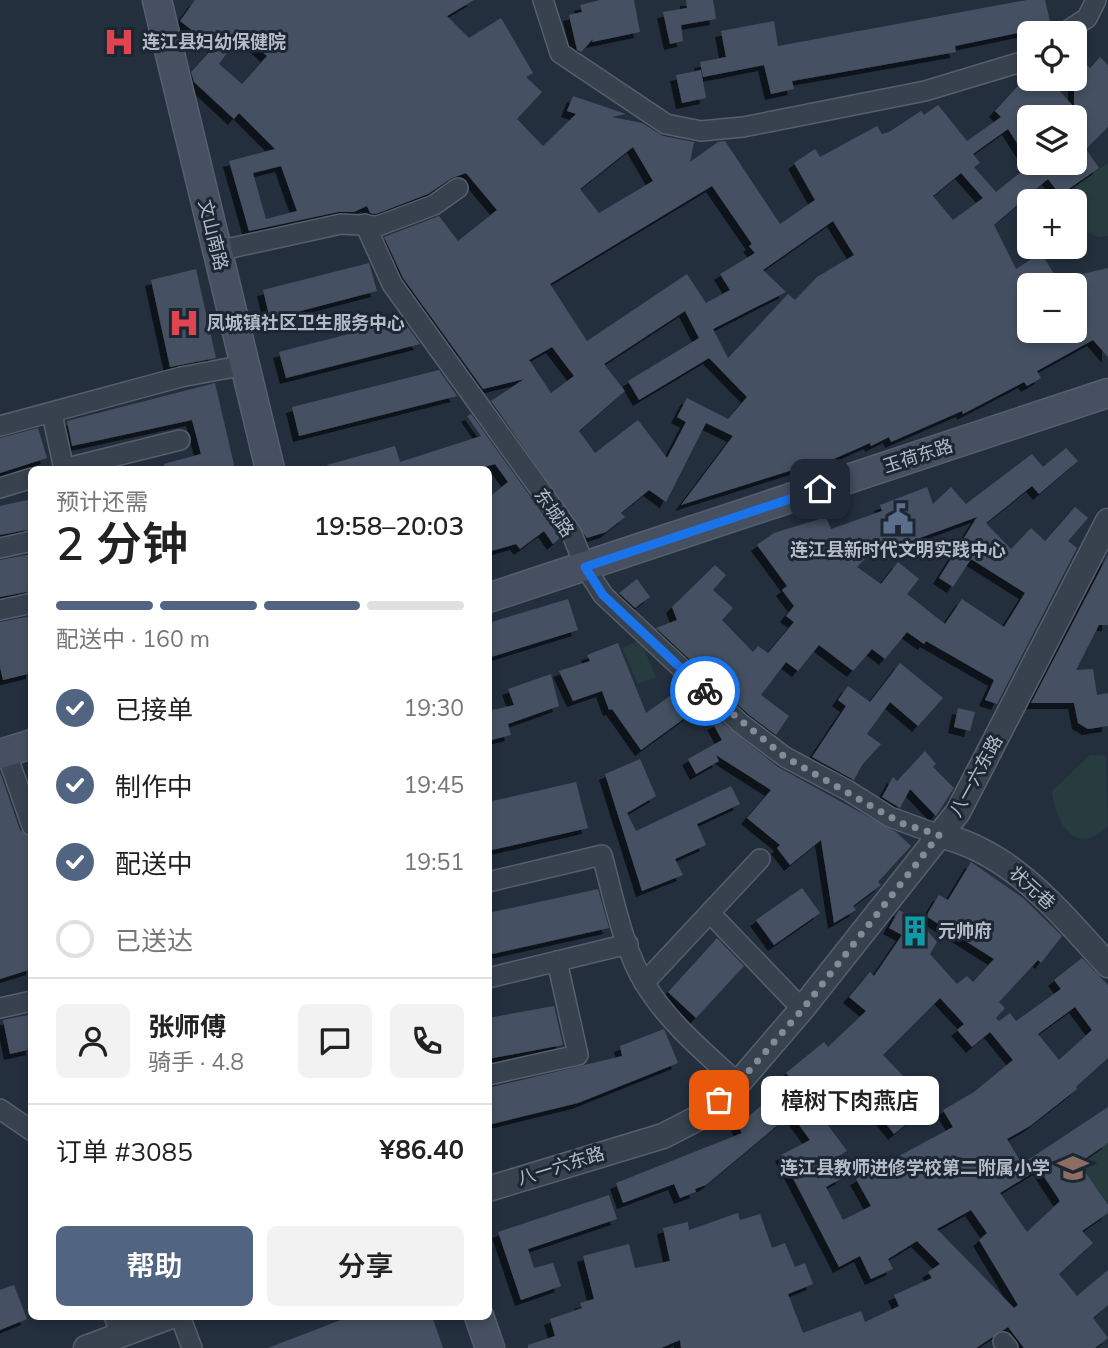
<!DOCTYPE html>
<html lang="zh">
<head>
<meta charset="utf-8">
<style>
  body { margin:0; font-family:Mulish,"Noto Sans SC",sans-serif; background:#f2f2f2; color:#222; height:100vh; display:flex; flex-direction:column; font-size:26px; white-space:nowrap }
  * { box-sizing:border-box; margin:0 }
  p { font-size:23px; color:#767676 }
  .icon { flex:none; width:38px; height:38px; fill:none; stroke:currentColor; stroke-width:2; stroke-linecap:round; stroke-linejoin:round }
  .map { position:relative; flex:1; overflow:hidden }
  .drawer { position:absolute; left:28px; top:466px; width:464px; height:854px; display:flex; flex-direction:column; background:#fff; border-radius:10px; box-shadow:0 4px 10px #0003 }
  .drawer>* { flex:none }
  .fabs { position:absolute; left:1017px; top:21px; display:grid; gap:14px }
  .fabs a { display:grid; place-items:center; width:70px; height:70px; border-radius:10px; background:#fff; box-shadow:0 4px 10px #0003; font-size:35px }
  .pin { position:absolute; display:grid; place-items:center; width:60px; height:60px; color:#fff; margin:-30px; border-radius:14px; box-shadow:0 4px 10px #0006 }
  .courier { position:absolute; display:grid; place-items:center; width:70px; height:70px; margin:-35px; border:5px solid #1a73e8; border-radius:50%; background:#fff; color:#222; box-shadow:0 2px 9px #0007 }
  .bubble { position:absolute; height:49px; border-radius:10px; background:#fff; box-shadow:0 4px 10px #0003; font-size:23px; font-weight:600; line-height:49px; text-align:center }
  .head em { font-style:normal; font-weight:600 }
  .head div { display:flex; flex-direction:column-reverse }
  .head { display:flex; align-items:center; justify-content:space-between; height:119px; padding:0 28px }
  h1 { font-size:46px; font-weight:600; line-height:52px }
  .bar { display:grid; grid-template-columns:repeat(4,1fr); gap:10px 7px; align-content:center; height:84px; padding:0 28px }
  .bar i { height:9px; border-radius:5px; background:#e0e0e0 }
  .bar .current { background:#516482 }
  .bar p { grid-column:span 4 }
  .line { display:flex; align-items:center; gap:18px; padding:0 28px; border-top:2px solid #e0e0e0 }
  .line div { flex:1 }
  .round { display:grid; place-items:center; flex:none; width:74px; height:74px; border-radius:10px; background:#f2f2f2 }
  ol { padding:0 28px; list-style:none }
  li { display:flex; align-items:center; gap:21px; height:77px }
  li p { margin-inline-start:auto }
  li .icon { padding:7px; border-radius:50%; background:#516482; color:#fff; stroke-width:4 }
  li:last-child { color:#767676 }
  li i { width:38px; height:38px; border:4px solid #e0e0e0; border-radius:50% }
  .action { display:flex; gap:14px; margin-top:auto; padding:14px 28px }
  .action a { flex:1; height:80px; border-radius:10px; background:#516482; color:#fff; font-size:28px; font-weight:600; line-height:80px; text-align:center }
  .action a+a { background:#f2f2f2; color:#222 }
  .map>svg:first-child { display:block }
  .green { fill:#263c3f }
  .building { fill:#455162; fill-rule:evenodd; filter:url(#shadow) }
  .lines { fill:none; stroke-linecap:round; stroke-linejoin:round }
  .minor-casing { stroke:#565f6c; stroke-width:22 }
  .tertiary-casing { stroke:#565f6c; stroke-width:27 }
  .secondary-casing { stroke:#565f6c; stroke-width:31 }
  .minor { stroke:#38414e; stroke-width:19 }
  .tertiary { stroke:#38414e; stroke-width:24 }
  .secondary { stroke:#465061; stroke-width:28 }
  .done { stroke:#828b98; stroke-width:7; stroke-dasharray:0 12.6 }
  .route { stroke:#1a73e8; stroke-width:9 }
  .labels { text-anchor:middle; stroke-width:6; stroke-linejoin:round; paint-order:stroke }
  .poi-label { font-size:18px; font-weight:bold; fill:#b4bcc9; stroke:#1d2633; text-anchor:start }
  .street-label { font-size:18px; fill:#b4bcc9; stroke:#1d2633 }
</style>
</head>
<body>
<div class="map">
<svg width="1108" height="1348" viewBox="0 0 1108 1348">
  <defs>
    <filter id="shadow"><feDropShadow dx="-6" dy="6" stdDeviation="0" flood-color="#0009"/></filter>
  </defs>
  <rect width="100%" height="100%" fill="#242f3e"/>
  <g class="green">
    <polygon points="1108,163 1108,236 1099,237 1075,228 1074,201 1055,201"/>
    <polygon points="640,640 656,677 638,684 622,648"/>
    <path d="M 1090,755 L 1106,756 L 1108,826 C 1075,858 1056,823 1052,791 Z"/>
    <polygon points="1108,1143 1108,1205 1079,1163"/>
  </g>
  <g class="building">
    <path d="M 195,0 L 474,0 L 447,16 L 469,38 L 501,18 L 533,73 L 526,77 L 542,92 L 517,119 L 543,146 L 576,114 L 567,111 L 573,96 L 626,114 L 612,117 L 642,123 L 663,136 L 694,142 L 690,162 L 718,142 L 725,141 L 780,224 L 815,200 L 794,163 L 815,149 L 820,157 L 877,126 L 882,134 L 889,132 L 921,111 L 924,115 L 938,105 L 967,141 L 1001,117 L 995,111 L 1024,79 L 1049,79 L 1074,107 L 1074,50 L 1090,68 L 1100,57 L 1108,65 L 1108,127 L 1086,149 L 1099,168 L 1060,195 L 1048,179 L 994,225 L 1016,269 L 1041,253 L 1061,285 L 1029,285 L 1029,331 L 1074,331 L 1074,276 L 1108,268 L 1108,357 L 1093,340 L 1037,371 L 1041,378 L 1027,386 L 1024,382 L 963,414 L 962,411 L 891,442 L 889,437 L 871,446 L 870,443 L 802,473 L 799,468 L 681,505 L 733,436 L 706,423 L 666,502 L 649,490 L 621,513 L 625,517 L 606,532 L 587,538 L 491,401 L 524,379 L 483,389 L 403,278 L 384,237 L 439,216 L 458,241 L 497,210 L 466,173 L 452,178 L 428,194 L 376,214 L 370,213 L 367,206 L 354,212 L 338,212 L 249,231 L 229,161 L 275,149 L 239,113 L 234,119 L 194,82 L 191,72 L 214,47 L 180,21 ZM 241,33 L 267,56 L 242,84 L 219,64 ZM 1029,117 L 1074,117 L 1074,163 L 1032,163 L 996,192 L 974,167 L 980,163 L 973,154 L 1008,129 L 1029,162 ZM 633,147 L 653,181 L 599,213 L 580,189 ZM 281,166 L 297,211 L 266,219 L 253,173 ZM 961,173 L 983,198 L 953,220 L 933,196 ZM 712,186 L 752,244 L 749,246 L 755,253 L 720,274 L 730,290 L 706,303 L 687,274 L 587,341 L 550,284 ZM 833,221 L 854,255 L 817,277 L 795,300 L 788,294 L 728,358 L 713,329 L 786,292 L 763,270 ZM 685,311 L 699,338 L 628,381 L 639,400 L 709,358 L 747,397 L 728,419 L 687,398 L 677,417 L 686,422 L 667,458 L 638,420 L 595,453 L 579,431 L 625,391 L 604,364 ZM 552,347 L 574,376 L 551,393 L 529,360 Z"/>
    <polygon points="600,0 634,0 640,32 592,42 593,39 581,52 577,50 569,15 582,12 580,5"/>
    <polygon points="686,0 713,0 716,19 681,25 683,41 670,44 663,12 687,8"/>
    <polygon points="1027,0 1045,0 1051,26 955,46 956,52 792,81 794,89 771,94 764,65 703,77 700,62 726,57 721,31 774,21 778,46"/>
    <polygon points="701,70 706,98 682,103 676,75"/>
    <polygon points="369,263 377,291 270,319 263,290"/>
    <polygon points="196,269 216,358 170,367 151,280"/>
    <polygon points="403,320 420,344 286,378 279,352"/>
    <polygon points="439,370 457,396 299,436 292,407"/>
    <polygon points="215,383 235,469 164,469 164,464 201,454 192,420 72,446 67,421"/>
    <polygon points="471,414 560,538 553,544 544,531 520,549 516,544 488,552 488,498 508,482 495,464 478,469 328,469 327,465 395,446 400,462 481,436 467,416"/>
    <polygon points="38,428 47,458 0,473 0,438"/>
    <path d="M 1066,448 L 1078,461 L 1039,494 L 1032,486 L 986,523 L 1011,549 L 1031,528 L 1045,541 L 1075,507 L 1088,518 L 1068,541 L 1077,548 L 997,704 L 985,700 L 994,680 L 926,641 L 924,644 L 907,632 L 885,659 L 872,649 L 853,671 L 819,645 L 798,671 L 786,662 L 761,695 L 789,716 L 776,735 L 748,714 L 656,628 L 677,620 L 672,607 L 715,565 L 726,575 L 713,590 L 733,608 L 722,620 L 753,652 L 758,646 L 768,653 L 794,622 L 786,616 L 794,606 L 782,590 L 787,586 L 757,545 L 774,533 L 826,517 L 831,529 L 882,511 L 880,505 L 927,487 L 933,504 L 951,487 L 966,504 L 1032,454 L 1043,467 ZM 977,517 L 939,578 L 953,587 L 971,559 L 1025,593 L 1004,627 L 962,599 L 945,624 L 907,594 L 919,579 L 898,562 L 881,584 L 857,567 L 883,540 L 887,550 Z"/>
    <polygon points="32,499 32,529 0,535 0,506"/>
    <polygon points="32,554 32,591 0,597 0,560"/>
    <polygon points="1108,555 1108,625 1099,625 1076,670 1093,669 1097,695 1108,693 1108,726 1088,729 1078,723 1074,703 1031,703"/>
    <polygon points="637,579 650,597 635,608 619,593"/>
    <polygon points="568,599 578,630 488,658 488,623"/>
    <polygon points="32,616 32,673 3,680 0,667 0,622"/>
    <polygon points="618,643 646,713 677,691 693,712 641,750 612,709 609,710 602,691 573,701 559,671 590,661 587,655"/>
    <polygon points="900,663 943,698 918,726 890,702 867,734 881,744 862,765 854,780 812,757 846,706 838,700 848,686 870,702"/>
    <polygon points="551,674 559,706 508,724 511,735 488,741 488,711 514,705 508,689"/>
    <polygon points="958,708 975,712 970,731 954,727"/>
    <polygon points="720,721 778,767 896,832 911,846 878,882 881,885 853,906 856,910 834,923 821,840 790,865 777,848 780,845 747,818 771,790 716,755 719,761 696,774 688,759 722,740 713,724"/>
    <polygon points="925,751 936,764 933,767 954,788 936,816 910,789 900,808 882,797 893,777 897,781"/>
    <polygon points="640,759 656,796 627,813 636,831 731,786 740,804 697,824 706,845 675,859 683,875 642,891 605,774"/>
    <polygon points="0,772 20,830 32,838 32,969 0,979"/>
    <polygon points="576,782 588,828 488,851 488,802"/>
    <path d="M 971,862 L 1023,898 L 1062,936 L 1041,963 L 1038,960 L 999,1002 L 1005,1008 L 996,1018 L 999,1021 L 1010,1013 L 1016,1021 L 1061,989 L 1054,980 L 1082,958 L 1108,985 L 1108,1058 L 1076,1087 L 1077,1089 L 1030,1126 L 1007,1139 L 1022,1164 L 1108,1107 L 1108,1143 L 1079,1163 L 1108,1205 L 1108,1213 L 1082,1231 L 1093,1243 L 1059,1274 L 1077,1296 L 1108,1270 L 1108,1305 L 1093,1318 L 1108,1338 L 1095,1348 L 1024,1348 L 1008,1327 L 976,1348 L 681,1348 L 680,1340 L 661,1348 L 528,1348 L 528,1345 L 555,1336 L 550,1319 L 582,1308 L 580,1303 L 594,1299 L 583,1256 L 629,1244 L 635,1268 L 670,1261 L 663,1228 L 688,1222 L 689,1230 L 738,1213 L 740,1220 L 760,1214 L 772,1248 L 785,1243 L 795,1267 L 805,1263 L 813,1284 L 788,1294 L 803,1333 L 861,1311 L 865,1322 L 899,1306 L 894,1295 L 932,1278 L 928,1272 L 940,1264 L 917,1241 L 888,1259 L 893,1269 L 871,1279 L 860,1256 L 839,1267 L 781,1155 L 810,1140 L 791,1114 L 706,1185 L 695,1189 L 696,1192 L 680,1198 L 674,1184 L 623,1203 L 616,1183 L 742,1133 L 737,1126 L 792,1080 L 786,1073 L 824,1042 L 828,1047 L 866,1011 L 849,997 L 870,972 L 874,976 L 902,935 L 889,928 L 899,910 L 920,922 L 937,942 L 930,954 L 957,984 L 967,976 L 973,982 L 994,959 L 926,916 L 939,895 L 948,900 ZM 940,998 L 964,1024 L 957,1030 L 972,1047 L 990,1032 L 1013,1060 L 974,1092 L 943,1110 L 953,1127 L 856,1179 L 871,1206 L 843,1220 L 826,1187 L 842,1178 L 832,1160 L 847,1151 L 808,1098 L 835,1076 L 876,1117 L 879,1115 L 894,1134 L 934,1101 L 923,1087 L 918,1091 L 883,1055 ZM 1075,1007 L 1092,1030 L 1059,1060 L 1038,1034 ZM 1039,1169 L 1060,1201 L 1027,1232 L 1000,1193 ZM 971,1210 L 987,1233 L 979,1240 L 1018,1305 L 1014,1308 L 937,1229 Z"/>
    <polygon points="802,888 820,913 774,945 756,920"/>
    <polygon points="598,889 609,928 488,955 488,913"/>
    <polygon points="717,938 744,966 696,1018 668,992"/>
    <polygon points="554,1006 563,1045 488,1059 488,1018"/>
    <polygon points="28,1015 32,1049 10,1054 3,1020"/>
    <polygon points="664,1029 678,1063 578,1103 488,1125 488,1088 622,1056 620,1046"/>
    <polygon points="609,1195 617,1219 528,1249 534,1268 553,1263 561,1286 521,1300 498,1232"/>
    <polygon points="14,1285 27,1319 0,1330 0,1290"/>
    <polygon points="351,1316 432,1316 443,1348 268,1348"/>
  </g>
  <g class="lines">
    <g class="minor-casing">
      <g id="minor">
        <polyline points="543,0 560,53 666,124 701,131 743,127 925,91 1021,62 1029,57"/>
        <polyline points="1064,33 1087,18 1096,0"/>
        <polyline points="365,224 392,284 572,534 585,567 603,595 740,723 785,757 847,790 890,817 939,835"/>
        <polyline points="217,251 341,224 378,226 434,205 458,188"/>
        <polyline points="52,414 64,469"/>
        <polyline points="0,426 181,377 245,365"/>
        <polyline points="63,469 180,440"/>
        <polyline points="0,488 32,478"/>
        <polyline points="0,548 32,541"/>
        <polyline points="0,610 32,603"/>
        <polyline points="6,752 32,826"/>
        <path d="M 488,882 L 602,855 C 613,895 623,949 645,984 C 668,1022 705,1053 738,1083"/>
        <polyline points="710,913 802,1009"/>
        <polyline points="488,978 628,944"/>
        <polyline points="644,983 760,859"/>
        <polyline points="0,1008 32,1001"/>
        <polyline points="488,1075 578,1055 557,961"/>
        <polyline points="0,1109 32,1131"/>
        <polyline points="114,1316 121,1335"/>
        <polyline points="180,1316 192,1348"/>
        <polyline points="1003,1342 1008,1348"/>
      </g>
    </g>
    <g class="tertiary-casing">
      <g id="tertiary">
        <path d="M 939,835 C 1013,852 1059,912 1108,965"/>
        <polyline points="488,1189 663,1136 700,1117 741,1080 802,1009 958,812 1108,521"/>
        <polyline points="86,1348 171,1316"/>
      </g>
    </g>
    <g class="secondary-casing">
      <g id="secondary">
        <polyline points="157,0 270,469"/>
        <polyline points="488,598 1108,393"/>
        <polyline points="0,754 32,744"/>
        <polyline points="479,1316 490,1348"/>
      </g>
    </g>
    <use href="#minor" class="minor"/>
    <use href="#tertiary" class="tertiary"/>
    <use href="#secondary" class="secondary"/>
  </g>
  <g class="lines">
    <polyline class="done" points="705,691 785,757 901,823 939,835 802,1010 741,1080 719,1100"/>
    <polyline class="route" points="705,691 603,595 585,567 820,489"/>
  </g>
  <defs>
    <g id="hospital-bare" transform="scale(2.415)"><path d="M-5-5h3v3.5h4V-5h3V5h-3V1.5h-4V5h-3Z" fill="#e0444e" stroke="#1d2633" stroke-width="2.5" paint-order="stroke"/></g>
    <g id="civic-bare" transform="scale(2.415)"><path d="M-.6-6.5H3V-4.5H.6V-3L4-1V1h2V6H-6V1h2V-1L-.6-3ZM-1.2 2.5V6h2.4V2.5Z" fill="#5c6f8a" stroke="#1d2633" stroke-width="2.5" paint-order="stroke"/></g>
    <g id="building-bare" transform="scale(2.415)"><path d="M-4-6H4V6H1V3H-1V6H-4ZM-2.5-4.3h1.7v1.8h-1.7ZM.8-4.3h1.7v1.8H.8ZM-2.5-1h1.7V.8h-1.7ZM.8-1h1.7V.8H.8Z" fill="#0f9aa8" stroke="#1d2633" stroke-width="2.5" paint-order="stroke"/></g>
    <g id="school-bare" transform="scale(2.415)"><path d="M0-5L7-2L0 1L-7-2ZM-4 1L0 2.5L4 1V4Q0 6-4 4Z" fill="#8d6e63" stroke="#1d2633" stroke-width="2.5" paint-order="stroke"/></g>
  </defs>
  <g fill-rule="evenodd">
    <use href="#hospital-bare" x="119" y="42"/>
    <use href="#hospital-bare" x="184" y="323"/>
    <use href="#civic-bare" x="898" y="519"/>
    <use href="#building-bare" x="915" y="931"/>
    <use href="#school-bare" x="1073" y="1168"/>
  </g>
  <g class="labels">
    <g class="poi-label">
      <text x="142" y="48">连江县妇幼保健院</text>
      <text x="207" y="329">凤城镇社区卫生服务中心</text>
      <text x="898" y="556" text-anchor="middle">连江县新时代文明实践中心</text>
      <text x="938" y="937">元帅府</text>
      <text x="1050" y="1174" text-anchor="end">连江县教师进修学校第二附属小学</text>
    </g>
    <g class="street-label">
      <text transform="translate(213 235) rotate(76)" y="6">文山南路</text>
      <text transform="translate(918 456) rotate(-18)" y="6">玉荷东路</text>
      <text transform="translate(554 513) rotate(55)" y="6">东城路</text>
      <text transform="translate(976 776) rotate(-61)" y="6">八一六东路</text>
      <text transform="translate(1032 888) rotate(42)" y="6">状元巷</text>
      <text transform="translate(561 1166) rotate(-17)" y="6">八一六东路</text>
    </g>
  </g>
</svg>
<div class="fabs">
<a><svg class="icon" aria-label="locate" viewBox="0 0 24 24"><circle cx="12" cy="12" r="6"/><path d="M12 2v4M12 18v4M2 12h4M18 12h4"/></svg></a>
<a><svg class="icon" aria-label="layers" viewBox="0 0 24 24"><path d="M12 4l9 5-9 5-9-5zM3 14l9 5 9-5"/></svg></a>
<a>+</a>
<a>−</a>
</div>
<div class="pin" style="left:719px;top:1100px;background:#ea580c"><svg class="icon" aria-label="bag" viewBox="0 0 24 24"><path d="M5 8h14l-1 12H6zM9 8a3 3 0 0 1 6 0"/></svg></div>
<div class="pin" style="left:820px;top:489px;background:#1f2937"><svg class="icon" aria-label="home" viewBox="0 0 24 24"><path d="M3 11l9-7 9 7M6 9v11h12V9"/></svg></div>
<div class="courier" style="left:705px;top:691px"><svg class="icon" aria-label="bike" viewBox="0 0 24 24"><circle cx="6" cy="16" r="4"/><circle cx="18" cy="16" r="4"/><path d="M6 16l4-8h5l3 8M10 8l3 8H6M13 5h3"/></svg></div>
<div class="bubble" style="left:761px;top:1076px;width:178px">樟树下肉燕店</div>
<section class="drawer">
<div class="head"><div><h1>2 分钟</h1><p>预计还需</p></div><em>19:58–20:03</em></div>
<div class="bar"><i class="current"></i><i class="current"></i><i class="current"></i><i></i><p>配送中 · 160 m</p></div>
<ol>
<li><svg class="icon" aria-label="check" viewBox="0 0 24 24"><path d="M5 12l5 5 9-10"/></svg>已接单<p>19:30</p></li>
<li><svg class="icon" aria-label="check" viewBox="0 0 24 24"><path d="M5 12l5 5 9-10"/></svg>制作中<p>19:45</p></li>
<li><svg class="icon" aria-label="check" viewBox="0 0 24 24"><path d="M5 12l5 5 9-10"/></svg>配送中<p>19:51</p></li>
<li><i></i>已送达</li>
</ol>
<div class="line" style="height:126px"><a class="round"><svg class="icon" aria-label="person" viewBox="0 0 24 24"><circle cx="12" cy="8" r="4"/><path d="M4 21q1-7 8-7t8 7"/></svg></a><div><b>张师傅</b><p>骑手 · 4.8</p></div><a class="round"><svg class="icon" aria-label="chat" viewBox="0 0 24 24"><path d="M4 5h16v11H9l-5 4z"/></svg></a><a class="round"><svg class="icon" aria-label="phone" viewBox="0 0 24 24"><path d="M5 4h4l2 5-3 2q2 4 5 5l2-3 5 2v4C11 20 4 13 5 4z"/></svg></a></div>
<div class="line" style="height:91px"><div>订单 #3085</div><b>¥86.40</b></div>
<div class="action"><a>帮助</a><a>分享</a></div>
</section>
</div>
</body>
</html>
